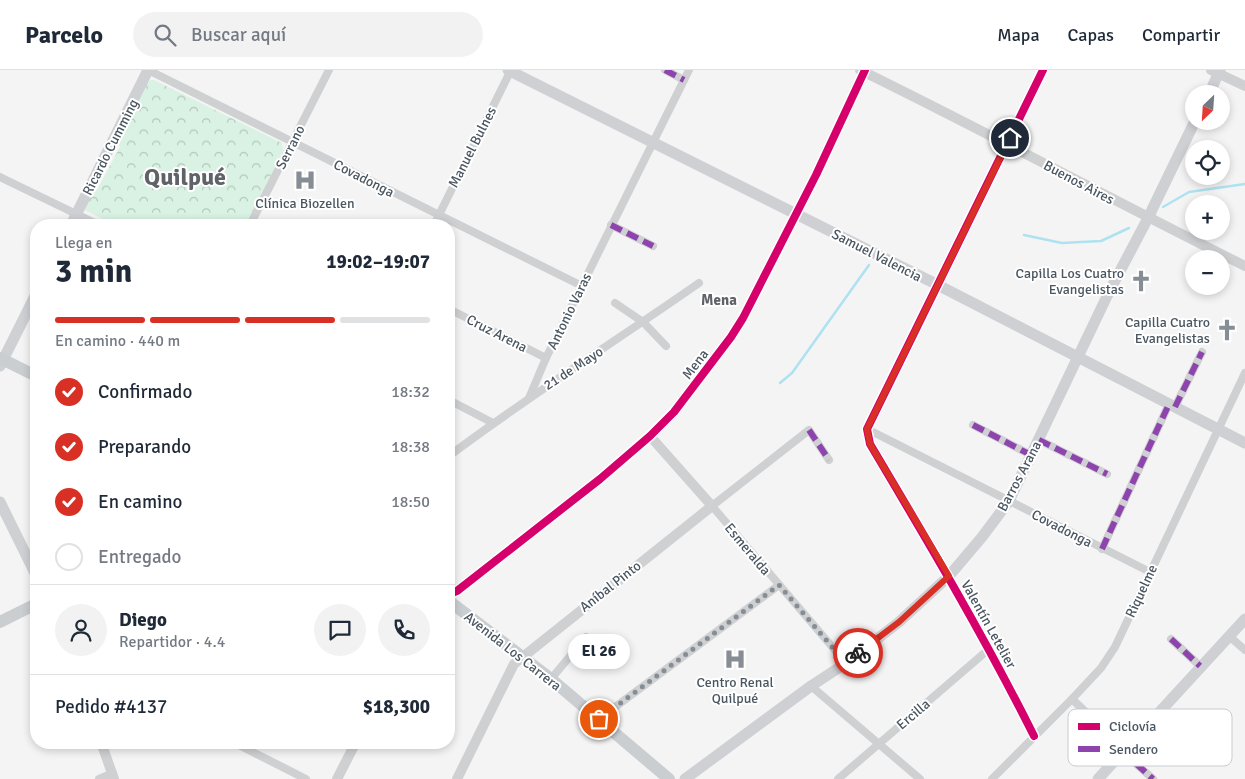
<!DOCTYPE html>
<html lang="es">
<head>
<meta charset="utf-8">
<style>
  body { margin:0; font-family:Signika,sans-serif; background:#f2f2f3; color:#1f2937; height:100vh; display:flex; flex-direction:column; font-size:19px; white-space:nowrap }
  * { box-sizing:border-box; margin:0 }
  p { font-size:16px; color:#747a83 }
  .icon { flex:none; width:28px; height:28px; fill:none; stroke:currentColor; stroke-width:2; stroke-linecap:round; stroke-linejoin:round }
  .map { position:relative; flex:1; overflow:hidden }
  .sheet { position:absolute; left:30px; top:149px; width:425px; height:530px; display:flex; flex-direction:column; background:#fff; border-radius:20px; box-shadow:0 2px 8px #0003 }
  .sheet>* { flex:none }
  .needle { width:32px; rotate:205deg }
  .tools { position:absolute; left:1185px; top:15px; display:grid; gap:10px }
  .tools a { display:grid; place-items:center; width:45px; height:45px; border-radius:50%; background:#fff; box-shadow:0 2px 8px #0003; font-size:25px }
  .pin { position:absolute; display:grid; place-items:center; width:42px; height:42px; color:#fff; margin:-21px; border:2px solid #fff; border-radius:50%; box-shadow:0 1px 5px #0007 }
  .courier { position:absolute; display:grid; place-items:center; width:50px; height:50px; margin:-25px; border:4px solid #d93025; border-radius:50%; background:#fff; color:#222; box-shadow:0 1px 6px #0007 }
  .bubble { position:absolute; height:35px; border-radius:18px; background:#fff; box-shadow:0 2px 8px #0003; font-size:16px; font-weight:700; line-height:35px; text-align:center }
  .headline em { font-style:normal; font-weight:700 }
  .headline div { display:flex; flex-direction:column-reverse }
  .headline { display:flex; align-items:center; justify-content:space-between; height:85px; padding:0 25px }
  h1 { font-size:32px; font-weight:700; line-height:38px }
  .bar { display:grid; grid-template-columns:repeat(4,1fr); gap:8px 5px; align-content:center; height:60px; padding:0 25px }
  .bar i { height:6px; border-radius:4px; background:#e0e1e3 }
  .bar .selected { background:#d93025 }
  .bar p { grid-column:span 4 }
  .line { display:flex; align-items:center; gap:12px; padding:0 25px; border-top:1px solid #e0e1e3 }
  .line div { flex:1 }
  .round { display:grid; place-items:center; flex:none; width:52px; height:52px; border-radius:26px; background:#f2f2f3 }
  ol { padding:0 25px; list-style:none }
  li { display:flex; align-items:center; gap:15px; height:55px }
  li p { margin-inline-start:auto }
  li .icon { padding:5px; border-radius:50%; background:#d93025; color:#fff; stroke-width:4 }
  li:last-child { color:#747a83 }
  li i { width:28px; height:28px; border:2px solid #e0e1e3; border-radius:50% }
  header { display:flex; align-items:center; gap:30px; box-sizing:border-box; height:70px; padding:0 25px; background:#fff; border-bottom:1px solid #e0e1e3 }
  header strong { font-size:24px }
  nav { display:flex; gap:28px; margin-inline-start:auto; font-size:18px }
  .search { width:350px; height:45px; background:#f2f2f3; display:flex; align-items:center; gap:12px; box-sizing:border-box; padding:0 18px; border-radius:28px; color:#747a83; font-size:19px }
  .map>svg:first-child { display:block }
  .park { fill:url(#park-crowns) }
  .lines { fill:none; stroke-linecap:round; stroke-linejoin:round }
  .stream { stroke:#aee2f0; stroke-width:2.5 }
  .minor { stroke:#ced0d2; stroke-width:8 }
  .tertiary { stroke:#ced0d2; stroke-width:10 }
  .secondary { stroke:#ced0d4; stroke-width:11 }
  .primary { stroke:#caced1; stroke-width:12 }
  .quiet { stroke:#8e44ad; stroke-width:6; stroke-dasharray:12 6; stroke-linecap:butt }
  .cycleway-casing { stroke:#fff; stroke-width:11 }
  .cycleway { stroke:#d6006c; stroke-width:8 }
  .done { stroke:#868d94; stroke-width:5; stroke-dasharray:0 9 }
  .route { stroke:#d93025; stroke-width:6 }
  .labels { text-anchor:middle; stroke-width:4; stroke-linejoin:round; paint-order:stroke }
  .street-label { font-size:14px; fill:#4a5661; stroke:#fff }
  .poi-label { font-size:14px; fill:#4a5661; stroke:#fff }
  .neighbourhood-label { font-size:15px; font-weight:bold; fill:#5f6368; stroke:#fff }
  .town-label { font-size:24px; font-weight:bold; fill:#5f6368; stroke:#fff }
  .key { fill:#fff; stroke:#c9ccd0; stroke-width:1 }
  .key-label { font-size:14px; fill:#4a5661 }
</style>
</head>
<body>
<header>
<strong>Parcelo</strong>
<div class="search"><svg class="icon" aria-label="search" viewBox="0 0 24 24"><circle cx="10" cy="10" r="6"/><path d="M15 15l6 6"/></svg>Buscar aquí</div>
<nav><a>Mapa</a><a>Capas</a><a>Compartir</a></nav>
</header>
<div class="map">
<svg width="1245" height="709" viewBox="0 0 1245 709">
  <defs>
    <pattern id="park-crowns" width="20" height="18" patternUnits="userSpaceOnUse" patternTransform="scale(1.25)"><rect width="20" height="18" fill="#d9f2e3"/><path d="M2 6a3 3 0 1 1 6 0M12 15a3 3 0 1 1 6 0" fill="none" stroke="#b2c7bb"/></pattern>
  </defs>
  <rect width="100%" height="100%" fill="#f4f4f4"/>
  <polygon class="park" points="151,10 154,10 282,73 283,80 246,155 115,155 85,140 90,124 97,120 120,77 117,73 148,11"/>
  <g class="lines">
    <g class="stream">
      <polyline points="1163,137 1189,122 1245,114"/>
      <polyline points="1024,165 1062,173 1101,171 1129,158"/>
      <polyline points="780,313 792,303 869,195"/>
    </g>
    <g class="minor">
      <polyline points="148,0 582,216"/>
      <polyline points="665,0 684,10"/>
      <polyline points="0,107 99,155"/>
      <polyline points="250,155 329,0"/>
      <polyline points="434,155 511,0"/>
      <polyline points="611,155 653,176"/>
      <path d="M 938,215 L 867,359 L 870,374 C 927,470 984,566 1034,666"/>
      <polyline points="615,233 643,252 666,276"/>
      <polyline points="449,239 546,288"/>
      <polyline points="529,328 546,288 689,0"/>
      <polyline points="449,330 493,353"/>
      <polyline points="1175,337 1202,282"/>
      <polyline points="973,355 1031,385"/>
      <polyline points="867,359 1150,502"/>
      <polyline points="1039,370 1107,404"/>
      <path d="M 449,386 C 530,325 616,271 699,213"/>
      <polyline points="829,390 809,360 712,436 846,593"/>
      <polyline points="1102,479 1169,334"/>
      <polyline points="1229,566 1245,580"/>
      <polyline points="1171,569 1200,596"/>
      <polyline points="551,609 586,567 594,573"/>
      <polyline points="811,616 920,709"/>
      <polyline points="1072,629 1117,672 1123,682 1153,709"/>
      <polyline points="599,649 779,515"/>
      <polyline points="233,672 306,709"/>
      <polyline points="99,709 113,703"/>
      <polyline points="838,709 989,579"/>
      <polyline points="992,709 1072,629 1101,598 1115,577 1245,303"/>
    </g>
    <g class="tertiary">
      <path d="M 860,0 C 989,63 1116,132 1245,196"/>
      <polyline points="1211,0 1245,16"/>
      <polyline points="938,215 1043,0"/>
      <polyline points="449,524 457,521 600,409 650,366 674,342 731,267 743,248 816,105 865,0"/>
      <polyline points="101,672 114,709"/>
      <polyline points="337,709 356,672"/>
      <polyline points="457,709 514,594 712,436 650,366"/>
    </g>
    <g class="secondary">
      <polyline points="508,0 930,211 1245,373"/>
      <polyline points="1209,24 1220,0"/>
      <polyline points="71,155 148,0"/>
      <polyline points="0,296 36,224"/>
      <polyline points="0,432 36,505"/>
      <polyline points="685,709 811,616 846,593 899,552 949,506 982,467 1009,431 1109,222 1148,148 1195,51"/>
      <polyline points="1098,709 1245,549"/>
    </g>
    <g class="primary">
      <polyline points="0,288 36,306"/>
      <polyline points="449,531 551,609 669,709"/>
      <polyline points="0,552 36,534"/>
    </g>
    <g class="quiet">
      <polyline points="665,0 684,10"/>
      <polyline points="611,155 653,176"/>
      <polyline points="1175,337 1202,282"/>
      <polyline points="973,355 1031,385"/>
      <polyline points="809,360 829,390"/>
      <polyline points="1039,370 1107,404"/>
      <polyline points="1102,479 1169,334"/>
      <polyline points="1171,569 1200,596"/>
      <polyline points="1123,682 1153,709"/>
    </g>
    <g class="cycleway-casing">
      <g id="cycleway">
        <polyline points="449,524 457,521 600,409 650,366 674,342 731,267 743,248 816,105 865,0"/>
        <path d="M 1034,666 C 984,566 927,470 870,374 L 867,359 L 1043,0"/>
      </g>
    </g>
    <use href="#cycleway" class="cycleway"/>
  </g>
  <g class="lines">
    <polyline class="done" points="599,649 779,515 846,593 858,583"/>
    <polyline class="route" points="858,583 899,552 949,506 870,374 867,359 1010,68"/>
  </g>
  <defs>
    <g id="hospital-bare" transform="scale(1.725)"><path d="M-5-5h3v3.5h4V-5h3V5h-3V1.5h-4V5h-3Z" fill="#868d94" stroke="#fff" stroke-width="2.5" paint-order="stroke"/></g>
    <g id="church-bare" transform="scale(1.725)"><path d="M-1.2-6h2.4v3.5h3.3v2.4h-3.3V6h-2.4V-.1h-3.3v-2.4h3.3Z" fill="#868d94" stroke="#fff" stroke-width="2.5" paint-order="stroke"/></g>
  </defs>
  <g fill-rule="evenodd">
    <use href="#hospital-bare" x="305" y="110"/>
    <use href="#church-bare" x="1141" y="211"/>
    <use href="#church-bare" x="1227" y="260"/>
    <use href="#hospital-bare" x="735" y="589"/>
  </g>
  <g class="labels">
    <g class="street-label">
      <text transform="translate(110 77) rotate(-63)" y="5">Ricardo Cumming</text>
      <text transform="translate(290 77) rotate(-63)" y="5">Serrano</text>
      <text transform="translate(472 77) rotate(-63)" y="5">Manuel Bulnes</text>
      <text transform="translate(364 108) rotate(27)" y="5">Covadonga</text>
      <text transform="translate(1079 112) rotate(28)" y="5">Buenos Aires</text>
      <text transform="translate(877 185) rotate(27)" y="5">Samuel Valencia</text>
      <text transform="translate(569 241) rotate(-64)" y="5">Antonio Varas</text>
      <text transform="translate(497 263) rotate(27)" y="5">Cruz Arena</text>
      <text transform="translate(695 294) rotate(-53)" y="5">Mena</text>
      <text transform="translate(573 298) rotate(-33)" y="5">21 de Mayo</text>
      <text transform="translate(1019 406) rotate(-62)" y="5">Barros Arana</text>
      <text transform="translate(1062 458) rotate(27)" y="5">Covadonga</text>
      <text transform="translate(748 479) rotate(50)" y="5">Esmeralda</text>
      <text transform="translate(610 516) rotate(-38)" y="5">Aníbal Pinto</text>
      <text transform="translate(1141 521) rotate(-65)" y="5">Riquelme</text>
      <text transform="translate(989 554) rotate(61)" y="5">Valentín Letelier</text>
      <text transform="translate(513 581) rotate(38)" y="5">Avenida Los Carrera</text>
      <text transform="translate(913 644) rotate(-40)" y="5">Ercilla</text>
    </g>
    <g class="poi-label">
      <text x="305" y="138">Clínica Biozellen</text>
      <text x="1124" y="208" text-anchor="end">Capilla Los Cuatro<tspan x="1124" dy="16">Evangelistas</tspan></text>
      <text x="1210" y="257" text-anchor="end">Capilla Cuatro<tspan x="1210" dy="16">Evangelistas</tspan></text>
      <text x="735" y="617">Centro Renal<tspan x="735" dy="16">Quilpué</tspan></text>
    </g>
    <g class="neighbourhood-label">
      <text x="719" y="235">Mena</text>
    </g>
    <g class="town-label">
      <text x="185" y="115">Quilpué</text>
    </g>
  </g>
  <rect x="1068" y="639" width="164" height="57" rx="8" class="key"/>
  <rect x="1078" y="653" width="22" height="7" fill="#d6006c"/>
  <rect x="1078" y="676" width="22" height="6" fill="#8e44ad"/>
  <g class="key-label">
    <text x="1109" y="661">Ciclovía</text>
    <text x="1109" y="684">Sendero</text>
  </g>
</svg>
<div class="tools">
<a><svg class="needle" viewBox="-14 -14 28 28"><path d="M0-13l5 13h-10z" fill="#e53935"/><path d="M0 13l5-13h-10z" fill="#747a83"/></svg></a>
<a><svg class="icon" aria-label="locate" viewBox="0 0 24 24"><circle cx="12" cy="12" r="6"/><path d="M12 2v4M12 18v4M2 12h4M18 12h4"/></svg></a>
<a>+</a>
<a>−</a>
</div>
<div class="pin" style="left:599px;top:649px;background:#ea580c"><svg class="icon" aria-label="bag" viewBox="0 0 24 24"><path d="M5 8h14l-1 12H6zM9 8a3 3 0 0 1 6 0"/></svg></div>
<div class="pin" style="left:1010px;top:68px;background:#1f2937"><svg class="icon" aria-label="home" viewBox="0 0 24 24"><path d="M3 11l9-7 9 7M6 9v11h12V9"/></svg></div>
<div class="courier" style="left:858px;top:583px"><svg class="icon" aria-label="bike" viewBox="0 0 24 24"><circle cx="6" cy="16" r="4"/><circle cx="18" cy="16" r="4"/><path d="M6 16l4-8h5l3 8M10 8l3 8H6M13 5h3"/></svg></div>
<div class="bubble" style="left:568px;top:564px;width:62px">El 26</div>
<section class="sheet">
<div class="headline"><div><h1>3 min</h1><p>Llega en</p></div><em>19:02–19:07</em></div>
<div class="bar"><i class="selected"></i><i class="selected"></i><i class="selected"></i><i></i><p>En camino · 440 m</p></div>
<ol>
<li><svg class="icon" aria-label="check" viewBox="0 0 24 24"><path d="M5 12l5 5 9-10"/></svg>Confirmado<p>18:32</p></li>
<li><svg class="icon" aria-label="check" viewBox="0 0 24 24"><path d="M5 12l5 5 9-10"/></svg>Preparando<p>18:38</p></li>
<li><svg class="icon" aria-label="check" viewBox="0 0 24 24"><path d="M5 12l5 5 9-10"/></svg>En camino<p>18:50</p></li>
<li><i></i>Entregado</li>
</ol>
<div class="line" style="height:90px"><a class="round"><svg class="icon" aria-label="person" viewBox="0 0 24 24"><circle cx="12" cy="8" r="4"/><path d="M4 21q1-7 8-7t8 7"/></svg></a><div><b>Diego</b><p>Repartidor · 4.4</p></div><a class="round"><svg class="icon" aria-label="chat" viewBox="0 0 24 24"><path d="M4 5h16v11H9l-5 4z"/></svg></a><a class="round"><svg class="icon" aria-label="phone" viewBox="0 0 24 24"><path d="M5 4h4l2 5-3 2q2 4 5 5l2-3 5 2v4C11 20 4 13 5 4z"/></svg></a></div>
<div class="line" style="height:65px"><div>Pedido #4137</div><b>$18,300</b></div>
</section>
</div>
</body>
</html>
